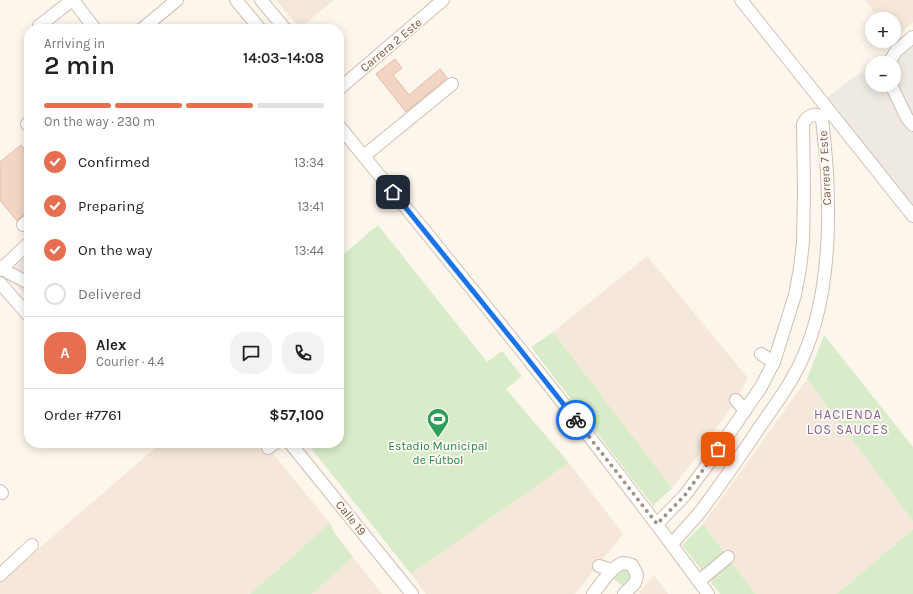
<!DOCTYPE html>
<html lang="en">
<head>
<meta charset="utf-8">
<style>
  body { margin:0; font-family:Karla,sans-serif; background:#f2f2f2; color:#222; height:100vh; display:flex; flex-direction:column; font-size:15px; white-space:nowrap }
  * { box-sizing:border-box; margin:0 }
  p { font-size:13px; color:#767676 }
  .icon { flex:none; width:22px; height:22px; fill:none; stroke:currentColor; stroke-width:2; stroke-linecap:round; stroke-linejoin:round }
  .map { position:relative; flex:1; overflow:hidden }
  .sheet { position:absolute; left:24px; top:24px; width:320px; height:424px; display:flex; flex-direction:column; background:#fff; border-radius:16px; box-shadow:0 2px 10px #0003 }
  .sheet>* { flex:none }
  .buttons { position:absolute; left:865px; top:12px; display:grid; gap:8px }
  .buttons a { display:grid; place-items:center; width:36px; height:36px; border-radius:50%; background:#fff; box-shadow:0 2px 10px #0003; font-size:20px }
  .pin { position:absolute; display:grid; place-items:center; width:34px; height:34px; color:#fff; margin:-17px; border-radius:8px; box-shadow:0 2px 6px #0006 }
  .courier { position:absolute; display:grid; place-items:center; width:40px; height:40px; margin:-20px; border:3px solid #1a73e8; border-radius:50%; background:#fff; color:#222; box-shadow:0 1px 5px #0007 }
  .head em { font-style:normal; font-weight:600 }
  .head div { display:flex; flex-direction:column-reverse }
  .head { display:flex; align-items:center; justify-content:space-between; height:68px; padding:0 20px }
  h1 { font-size:26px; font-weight:600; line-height:30px }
  .bar { display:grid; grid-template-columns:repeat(4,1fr); gap:6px 4px; align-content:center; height:48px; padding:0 20px }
  .bar i { height:5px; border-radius:3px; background:#e0e0e0 }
  .bar .selected { background:#e76f51 }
  .bar p { grid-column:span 4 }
  .line { display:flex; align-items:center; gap:10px; padding:0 20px; border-top:1px solid #e0e0e0 }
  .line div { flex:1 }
  .round { display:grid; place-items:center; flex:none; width:42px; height:42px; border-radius:16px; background:#f2f2f2 }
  ol { padding:0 20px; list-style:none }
  li { display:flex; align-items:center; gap:12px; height:44px }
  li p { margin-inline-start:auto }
  li .icon { padding:4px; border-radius:50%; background:#e76f51; color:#fff; stroke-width:4 }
  li:last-child { color:#767676 }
  li i { width:22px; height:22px; border:2px solid #e0e0e0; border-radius:50% }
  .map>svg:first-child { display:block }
  .residential { fill:#f5e8da }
  .industrial { fill:#efe9e4 }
  .green { fill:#d8ecc9 }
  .building { fill:#f3d5c3; stroke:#e6bba3 }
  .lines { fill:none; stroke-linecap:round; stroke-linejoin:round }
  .minor-casing { stroke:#d1beb0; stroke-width:14 }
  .minor { stroke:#fff; stroke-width:12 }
  .done { stroke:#a89285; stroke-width:4; stroke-dasharray:0 7.2 }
  .route { stroke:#1a73e8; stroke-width:5 }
  .labels { text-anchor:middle; stroke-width:3.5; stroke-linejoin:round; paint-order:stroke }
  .street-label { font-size:12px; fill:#7a5c4d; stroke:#fffaf3 }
  .leisure-label { font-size:12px; fill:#27864d; stroke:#fffaf3 }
  .neighbourhood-label { font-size:13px; letter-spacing:1px; fill:#846695; stroke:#fffaf3 }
</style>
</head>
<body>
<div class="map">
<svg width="913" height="594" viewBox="0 0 913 594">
  <rect width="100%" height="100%" fill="#fdf6ec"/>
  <g class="residential">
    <polygon points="276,0 334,0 300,28"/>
    <polygon points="865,0 913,0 913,22 894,38 894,19 879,19"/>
    <polygon points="647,256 748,378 736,400 694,460 672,488 553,332"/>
    <polygon points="807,379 913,521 913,529 837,594 755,594 703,524"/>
    <polygon points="161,443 264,443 330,523 250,594 0,594 0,582"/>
    <polygon points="569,463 623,534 575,594 426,594 411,574"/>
    <polygon points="353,557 382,594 312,594"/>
    <polygon points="654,575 668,594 638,594"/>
  </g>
  <g class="industrial">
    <polygon points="913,33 913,209 826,98 872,64 872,85 894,85 894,63 874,63"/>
    <polygon points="29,254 29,299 6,274"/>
  </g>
  <g class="green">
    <polygon points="378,225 487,362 502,351 522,376 506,389 569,463 411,574 307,443 339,443 339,258"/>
    <polygon points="553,332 672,488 653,506 531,347"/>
    <polygon points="824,335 913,447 913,521 807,379"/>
    <polygon points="330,523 335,534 353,557 312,594 250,594"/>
    <polygon points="703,524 755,594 720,594 682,545"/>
    <polygon points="913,529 913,594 837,594"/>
    <polygon points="627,568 631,576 623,586 612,577 617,569"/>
  </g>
  <g class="building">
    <polygon points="395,59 402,68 393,75 409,95 440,69 447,78 406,112 376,74"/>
    <polygon points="21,145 29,154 29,213 24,214 17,221 0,200 0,162"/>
  </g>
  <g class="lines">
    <g class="minor-casing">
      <g id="minor">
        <polyline points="73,0 95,29"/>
        <polyline points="236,0 260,29"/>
        <polyline points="261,0 285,29"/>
        <polyline points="741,0 913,216"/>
        <polyline points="39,26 72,0"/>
        <polyline points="142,29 177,0"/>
        <polyline points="889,63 896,51 913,37"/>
        <polyline points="891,85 907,118 913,125"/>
        <polyline points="339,89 443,0"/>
        <polyline points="27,124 29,122"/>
        <path d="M 339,126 C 465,280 591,433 708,594"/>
        <polyline points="364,156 452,84"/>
        <polyline points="23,225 29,220"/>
        <polyline points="3,268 9,273 29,283"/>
        <polyline points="0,270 29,243"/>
        <polyline points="0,283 29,316"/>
        <polyline points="761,354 774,362"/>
        <polyline points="736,400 745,411"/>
        <polyline points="290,443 412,594"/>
        <polyline points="268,448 275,443"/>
        <polyline points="0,491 2,493"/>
        <path d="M 657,524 L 685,495 L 711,460 L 761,387 L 774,362 L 795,295 L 800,268 L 803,242 L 804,191 L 803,124 C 807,116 816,111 822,119 C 832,201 835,304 793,377 C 780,400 763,421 749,443 C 733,466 717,490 700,512 C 691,523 681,533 672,544"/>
        <polyline points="599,566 612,570"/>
        <polyline points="0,575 32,545"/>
        <polyline points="699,581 728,557"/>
        <path d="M 593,594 C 600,585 612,566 623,563 C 626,563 629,564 632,565 L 637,575 L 635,583 L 624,594"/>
      </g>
    </g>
    <use href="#minor" class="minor"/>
  </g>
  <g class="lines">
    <polyline class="done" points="576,420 657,524 685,495 718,449"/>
    <polyline class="route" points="393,192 519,348 576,420"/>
  </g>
  <defs>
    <g id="stadium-pin" transform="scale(1.15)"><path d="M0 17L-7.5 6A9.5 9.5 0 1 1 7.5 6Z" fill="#2e9e5b" stroke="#fffaf3"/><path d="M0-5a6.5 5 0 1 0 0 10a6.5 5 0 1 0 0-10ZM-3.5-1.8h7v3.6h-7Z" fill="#fff"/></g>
  </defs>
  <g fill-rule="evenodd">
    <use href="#stadium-pin" x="438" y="419"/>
  </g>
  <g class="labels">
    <g class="street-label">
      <text transform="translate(391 45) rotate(-40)" y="4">Carrera 2 Este</text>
      <text transform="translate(825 168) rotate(-93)" y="4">Carrera 7 Este</text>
      <text transform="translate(351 518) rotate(51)" y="4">Calle 19</text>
    </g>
    <g class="leisure-label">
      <text x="438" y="450">Estadio Municipal<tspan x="438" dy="14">de Fútbol</tspan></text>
    </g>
    <g class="neighbourhood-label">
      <text x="848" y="419">HACIENDA<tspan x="848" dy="15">LOS SAUCES</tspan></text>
    </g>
  </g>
</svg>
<div class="buttons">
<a>+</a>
<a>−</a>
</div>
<div class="pin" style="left:718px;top:449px;background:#ea580c"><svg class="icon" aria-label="bag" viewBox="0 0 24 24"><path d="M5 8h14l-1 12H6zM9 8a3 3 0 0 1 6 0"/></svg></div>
<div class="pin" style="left:393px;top:192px;background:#1f2937"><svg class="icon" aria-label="home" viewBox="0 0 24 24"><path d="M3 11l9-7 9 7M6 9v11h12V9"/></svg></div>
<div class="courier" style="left:576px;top:420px"><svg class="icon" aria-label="bike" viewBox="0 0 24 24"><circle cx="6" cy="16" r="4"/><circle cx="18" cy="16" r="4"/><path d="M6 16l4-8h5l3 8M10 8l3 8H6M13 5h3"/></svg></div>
<section class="sheet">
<div class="head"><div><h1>2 min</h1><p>Arriving in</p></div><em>14:03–14:08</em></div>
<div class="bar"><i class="selected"></i><i class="selected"></i><i class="selected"></i><i></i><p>On the way · 230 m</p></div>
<ol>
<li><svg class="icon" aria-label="check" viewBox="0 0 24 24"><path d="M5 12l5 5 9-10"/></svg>Confirmed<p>13:34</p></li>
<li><svg class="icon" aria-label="check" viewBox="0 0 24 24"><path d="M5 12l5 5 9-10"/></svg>Preparing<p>13:41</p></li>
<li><svg class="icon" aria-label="check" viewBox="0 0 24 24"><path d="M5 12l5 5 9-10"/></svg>On the way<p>13:44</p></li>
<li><i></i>Delivered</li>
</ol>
<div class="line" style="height:72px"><b class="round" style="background:#e76f51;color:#fff">A</b><div><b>Alex</b><p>Courier · 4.4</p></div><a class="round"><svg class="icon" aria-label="chat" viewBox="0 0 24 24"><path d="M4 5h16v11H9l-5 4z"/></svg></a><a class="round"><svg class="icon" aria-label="phone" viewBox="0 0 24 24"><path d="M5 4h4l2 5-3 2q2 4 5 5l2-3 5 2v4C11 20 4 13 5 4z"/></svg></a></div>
<div class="line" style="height:52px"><div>Order #7761</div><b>$57,100</b></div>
</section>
</div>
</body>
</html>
